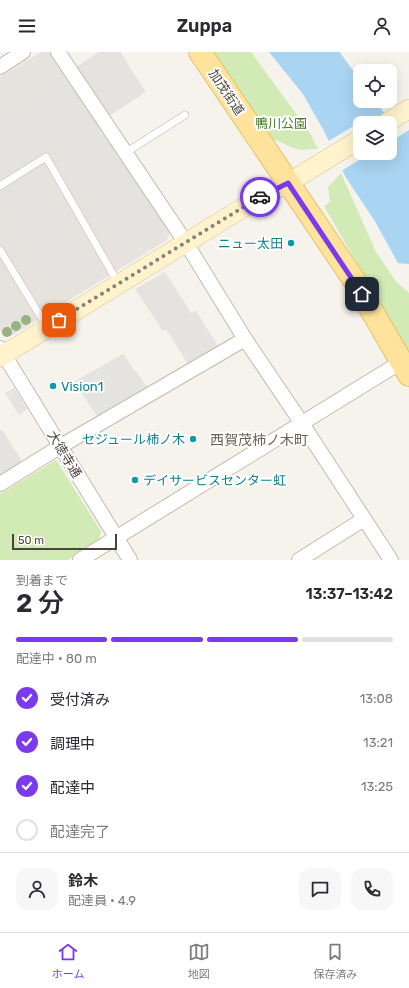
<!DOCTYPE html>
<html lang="ja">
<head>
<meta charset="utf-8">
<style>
  body { margin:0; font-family:Rubik,"Noto Sans JP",sans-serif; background:#f7f7f7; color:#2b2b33; height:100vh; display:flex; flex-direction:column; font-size:15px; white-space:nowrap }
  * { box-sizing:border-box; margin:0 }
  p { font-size:13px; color:#7c7c81 }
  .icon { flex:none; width:22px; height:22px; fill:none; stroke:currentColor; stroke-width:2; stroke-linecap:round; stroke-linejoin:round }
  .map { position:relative; height:508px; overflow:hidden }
  .panel { display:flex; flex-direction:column; background:#fff; flex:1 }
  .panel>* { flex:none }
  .buttons { position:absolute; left:353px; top:12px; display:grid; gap:8px }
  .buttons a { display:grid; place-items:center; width:44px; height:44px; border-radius:8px; background:#fff; box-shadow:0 4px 16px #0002; font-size:20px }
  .scale { position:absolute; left:12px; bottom:10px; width:105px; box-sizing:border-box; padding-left:4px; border:2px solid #4b4439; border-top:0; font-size:11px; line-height:14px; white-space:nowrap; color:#4b4439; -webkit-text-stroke:3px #fff; paint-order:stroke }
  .pin { position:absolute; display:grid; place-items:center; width:34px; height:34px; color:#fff; margin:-17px; border-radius:8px; box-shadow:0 2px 6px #0006 }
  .courier { position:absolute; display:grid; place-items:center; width:40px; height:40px; margin:-20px; border:3px solid #7c3aed; border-radius:50%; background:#fff; color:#222; box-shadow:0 1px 5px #0007 }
  .summary em { font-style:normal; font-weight:600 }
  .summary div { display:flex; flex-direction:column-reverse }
  .summary { display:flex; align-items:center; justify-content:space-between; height:68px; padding:0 16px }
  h1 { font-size:26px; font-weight:600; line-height:30px }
  .bar { display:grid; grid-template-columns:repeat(4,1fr); gap:6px 4px; align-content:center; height:48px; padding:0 16px }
  .bar i { height:5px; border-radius:3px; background:#e1e1e2 }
  .bar .current { background:#7c3aed }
  .bar p { grid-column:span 4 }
  .line { display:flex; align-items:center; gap:10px; padding:0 16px; border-top:1px solid #e1e1e2 }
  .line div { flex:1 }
  .round { display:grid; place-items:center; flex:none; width:42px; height:42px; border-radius:12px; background:#f7f7f7 }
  ol { padding:0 16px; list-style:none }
  li { display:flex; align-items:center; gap:12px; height:44px }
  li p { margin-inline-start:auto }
  li .icon { padding:4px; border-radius:50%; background:#7c3aed; color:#fff; stroke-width:4 }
  li:last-child { color:#7c7c81 }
  li i { width:22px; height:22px; border:2px solid #e1e1e2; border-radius:50% }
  header { display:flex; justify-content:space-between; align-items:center; height:52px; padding:0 16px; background:#fff; font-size:18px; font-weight:600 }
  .dock { display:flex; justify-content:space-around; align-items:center; height:56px; border-top:1px solid #e1e1e2; background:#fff; font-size:11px; color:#7c7c81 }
  .dock a { display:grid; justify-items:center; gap:2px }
  .dock .current { color:#7c3aed }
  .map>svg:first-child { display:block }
  .industrial { fill:#e6e2dd }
  .green { fill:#d2eab5 }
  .parking { fill:#e5e3e0 }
  .water { fill:#a9d4f2; fill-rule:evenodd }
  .pier { fill:#f6f3ec }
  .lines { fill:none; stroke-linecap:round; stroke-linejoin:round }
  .river { stroke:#a9d4f2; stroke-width:25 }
  .lane-casing { stroke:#c2bbae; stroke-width:8 }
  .street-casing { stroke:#c2bbae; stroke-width:16 }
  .secondary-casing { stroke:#d6c79b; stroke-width:20 }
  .primary-casing { stroke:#e6c16a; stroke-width:24 }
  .lane { stroke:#fff; stroke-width:7 }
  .street { stroke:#fff; stroke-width:14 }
  .secondary { stroke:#fff3cd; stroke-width:19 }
  .primary { stroke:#ffe39c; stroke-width:22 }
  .tree { fill:#97b381 }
  .done { stroke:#878178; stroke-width:4; stroke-dasharray:0 7.2 }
  .route { stroke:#7c3aed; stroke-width:5 }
  .culture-dot { fill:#0f9aa8; stroke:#fff; stroke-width:1.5 }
  .labels { text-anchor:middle; stroke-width:4; stroke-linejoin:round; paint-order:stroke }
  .street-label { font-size:13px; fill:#4b4439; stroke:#fff }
  .park-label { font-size:13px; fill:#4a7f2a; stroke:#fff }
  .culture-label { font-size:13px; fill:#0d838f; stroke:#fff; text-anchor:end }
  .neighbourhood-label { font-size:14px; fill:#6e6250; stroke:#fff }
</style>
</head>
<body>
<header><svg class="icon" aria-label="menu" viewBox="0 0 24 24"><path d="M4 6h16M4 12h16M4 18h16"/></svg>Zuppa<svg class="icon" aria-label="person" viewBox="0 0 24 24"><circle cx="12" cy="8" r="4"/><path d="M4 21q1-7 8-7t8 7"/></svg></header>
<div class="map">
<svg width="409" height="508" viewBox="0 0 409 508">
  <rect width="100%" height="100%" fill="#f6f3ec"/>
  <polygon class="industrial" points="41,0 53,0 170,180 167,188 11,284 2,281 0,277 0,25"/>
  <g class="green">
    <polygon points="212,0 251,0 310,81 318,97 301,98 291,95 269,85"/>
    <polygon points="341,121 376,200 397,231 409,241 409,301 324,154 330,150 328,135"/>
    <polygon points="56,408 101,479 99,488 68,508 0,508 0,442"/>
  </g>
  <g class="parking">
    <polygon points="99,0 120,0 146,40 108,65 76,15"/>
    <polygon points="66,25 166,176 121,204 52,94 0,127 0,72 44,43 43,41"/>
    <polygon points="37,119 97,218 54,246 38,219 40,218 0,148 0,142"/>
    <polygon points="165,220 191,261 196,259 218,294 188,312 166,277 163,279 135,237"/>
    <polygon points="0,230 23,266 4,276 0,270"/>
    <polygon points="123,302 147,335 97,364 76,333 72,335 70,332"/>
    <polygon points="14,336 27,357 19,363 5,341"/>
    <polygon points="2,378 24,412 0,428 0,379"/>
  </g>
  <path class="water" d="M 269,0 L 317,0 L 347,39 L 376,65 L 409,67 L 409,212 L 398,211 L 376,171 L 345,124 L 324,79 L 303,42 ZM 360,71 L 390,71 L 390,101 L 360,101 Z"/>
  <polygon class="pier" points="375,61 377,63 409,65 409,78 390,90 390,71 360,71 360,101 371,101 341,119 327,90"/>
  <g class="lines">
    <polyline class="river" points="324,0 376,71"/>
    <g class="lane-casing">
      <g id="lane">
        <polyline points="125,101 185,63"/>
        <polyline points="0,134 46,105 118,231"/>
        <polyline points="0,198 47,275"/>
      </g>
    </g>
    <g class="street-casing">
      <g id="street">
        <polyline points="58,0 186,191 245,287 301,370 391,508"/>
        <polyline points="0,15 23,0"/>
        <polyline points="0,296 130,508"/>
        <polyline points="0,432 61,394 245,287"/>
        <polyline points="80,508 401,310"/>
        <polyline points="299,508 364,467"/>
      </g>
    </g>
    <g class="secondary-casing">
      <g id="secondary">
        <polyline points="386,71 409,57"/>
        <polyline points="0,305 267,141 288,131 360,87"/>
      </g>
    </g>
    <g class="primary-casing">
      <polyline id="primary" points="200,0 354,228 409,323"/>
    </g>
    <use href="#lane" class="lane"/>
    <use href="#street" class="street"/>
    <use href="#secondary" class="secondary"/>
    <use href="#primary" class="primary"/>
  </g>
  <g class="tree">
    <circle cx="26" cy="268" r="5"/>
    <circle cx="16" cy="274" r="5"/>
    <circle cx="7" cy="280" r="5"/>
  </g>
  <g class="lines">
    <polyline class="done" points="59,268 260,145"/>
    <polyline class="route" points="260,145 288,131 362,242"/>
  </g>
  <g class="culture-dot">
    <circle cx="291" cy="191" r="4"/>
    <circle cx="53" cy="334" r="4"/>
    <circle cx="193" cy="387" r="4"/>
    <circle cx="135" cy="428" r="4"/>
  </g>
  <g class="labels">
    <g class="street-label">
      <text transform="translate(227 40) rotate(56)" y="5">加茂街道</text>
      <text transform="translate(65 402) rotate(59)" y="5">大徳寺通</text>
    </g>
    <g class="park-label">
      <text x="281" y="76">鴨川公園</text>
    </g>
    <g class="culture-label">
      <text x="283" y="196">ニュー太田</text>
      <text x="61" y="339" text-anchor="start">Vision1</text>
      <text x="185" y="392">セジュール柿ノ木</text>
      <text x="143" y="433" text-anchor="start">デイサービスセンター虹</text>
    </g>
    <g class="neighbourhood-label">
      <text x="259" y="393">西賀茂柿ノ木町</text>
    </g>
  </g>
</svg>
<div class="buttons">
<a><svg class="icon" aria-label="locate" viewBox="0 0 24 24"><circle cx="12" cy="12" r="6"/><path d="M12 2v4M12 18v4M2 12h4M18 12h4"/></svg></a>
<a><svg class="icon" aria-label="layers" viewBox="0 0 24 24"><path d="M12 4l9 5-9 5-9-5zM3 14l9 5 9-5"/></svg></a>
</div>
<div class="scale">50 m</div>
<div class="pin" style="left:59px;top:268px;background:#ea580c"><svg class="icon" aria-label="bag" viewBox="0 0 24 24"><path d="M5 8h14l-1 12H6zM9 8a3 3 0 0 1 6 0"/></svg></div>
<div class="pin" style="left:362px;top:242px;background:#1f2937"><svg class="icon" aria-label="home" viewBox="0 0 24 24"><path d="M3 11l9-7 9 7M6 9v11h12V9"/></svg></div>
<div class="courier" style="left:260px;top:145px"><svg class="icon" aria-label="car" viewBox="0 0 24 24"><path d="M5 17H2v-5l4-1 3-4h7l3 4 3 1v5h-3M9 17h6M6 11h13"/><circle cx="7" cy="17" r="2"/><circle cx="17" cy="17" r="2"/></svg></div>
</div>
<section class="panel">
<div class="summary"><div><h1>2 分</h1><p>到着まで</p></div><em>13:37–13:42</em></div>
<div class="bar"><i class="current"></i><i class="current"></i><i class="current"></i><i></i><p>配達中 · 80 m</p></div>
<ol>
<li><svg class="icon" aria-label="check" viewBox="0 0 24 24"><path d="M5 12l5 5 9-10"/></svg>受付済み<p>13:08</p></li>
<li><svg class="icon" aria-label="check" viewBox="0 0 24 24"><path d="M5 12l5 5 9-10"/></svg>調理中<p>13:21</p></li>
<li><svg class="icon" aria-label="check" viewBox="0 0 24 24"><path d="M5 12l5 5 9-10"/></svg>配達中<p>13:25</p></li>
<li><i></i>配達完了</li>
</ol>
<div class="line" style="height:72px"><a class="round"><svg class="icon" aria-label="person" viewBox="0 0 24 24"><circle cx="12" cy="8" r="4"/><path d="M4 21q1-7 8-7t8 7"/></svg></a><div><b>鈴木</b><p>配達員 · 4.9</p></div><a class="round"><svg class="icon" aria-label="chat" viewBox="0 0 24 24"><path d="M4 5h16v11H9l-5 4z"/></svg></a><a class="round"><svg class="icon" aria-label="phone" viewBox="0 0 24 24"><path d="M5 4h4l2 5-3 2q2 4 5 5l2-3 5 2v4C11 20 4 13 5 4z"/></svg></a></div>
</section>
<nav class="dock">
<a class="current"><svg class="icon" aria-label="home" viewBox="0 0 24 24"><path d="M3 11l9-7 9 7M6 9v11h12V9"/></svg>ホーム</a>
<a><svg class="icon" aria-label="map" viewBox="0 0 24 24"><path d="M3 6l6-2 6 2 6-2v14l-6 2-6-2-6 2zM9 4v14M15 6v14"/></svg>地図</a>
<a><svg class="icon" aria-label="saved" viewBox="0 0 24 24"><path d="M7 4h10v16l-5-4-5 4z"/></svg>保存済み</a>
</nav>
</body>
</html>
